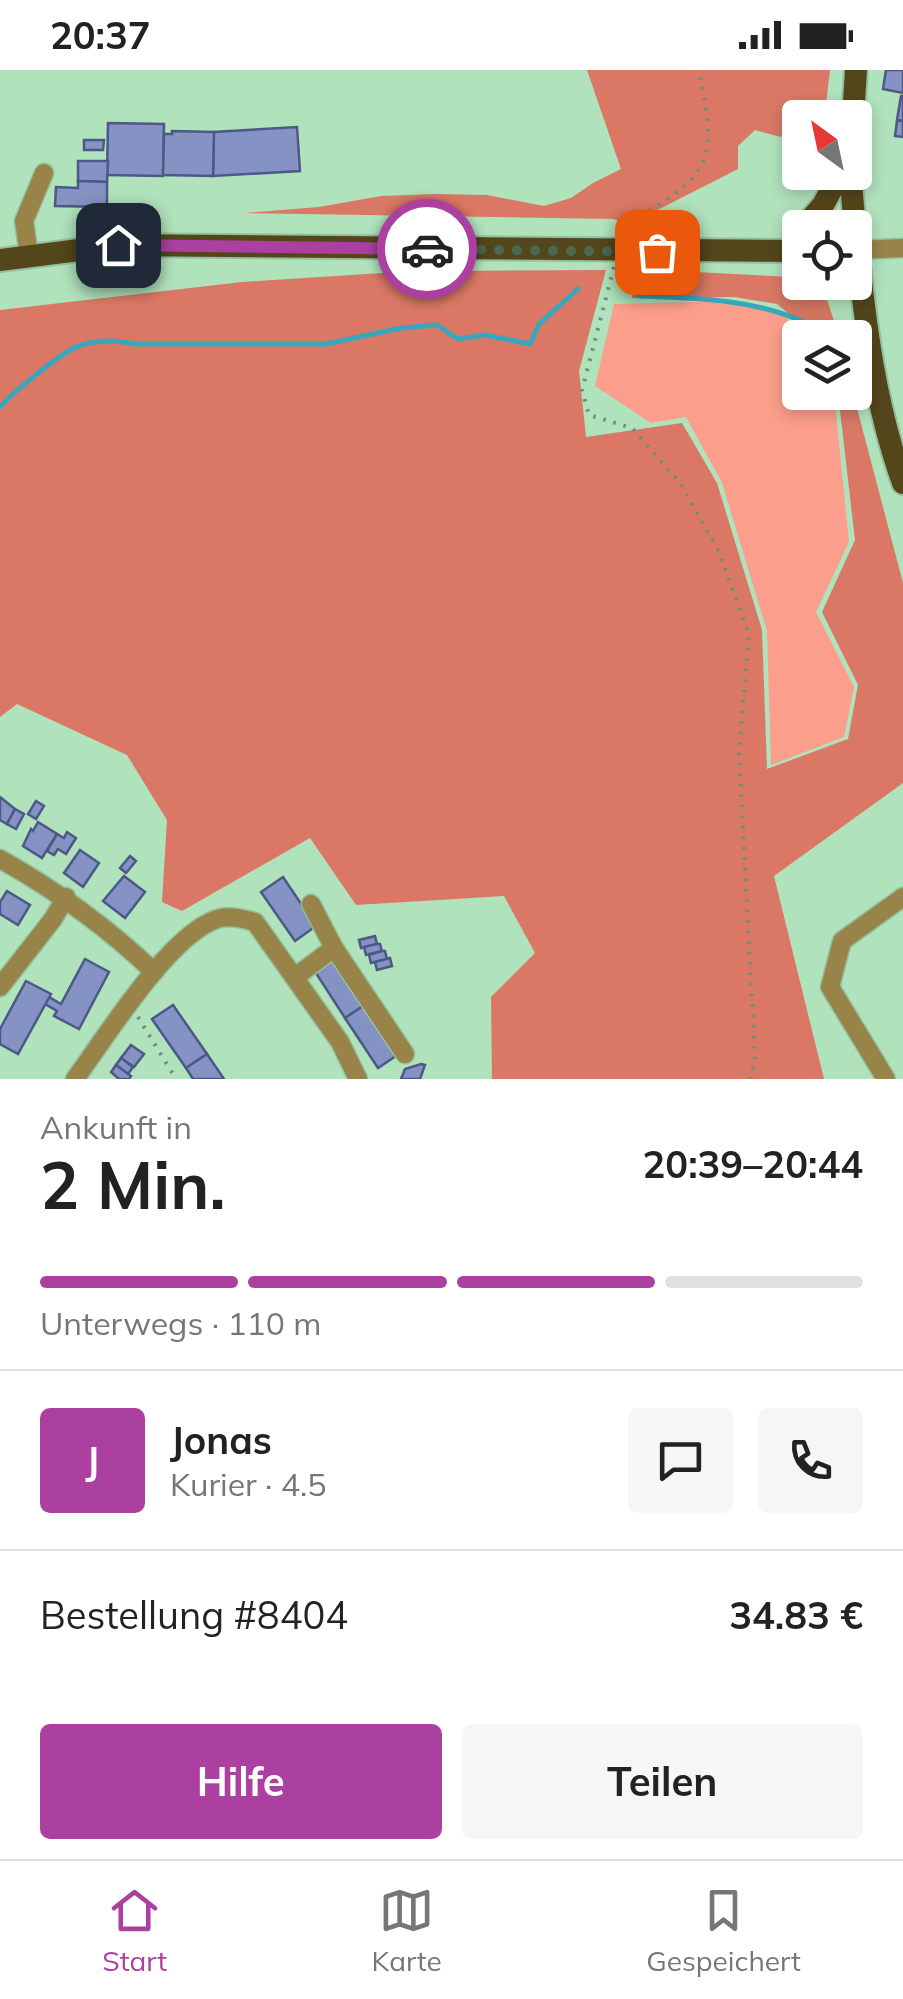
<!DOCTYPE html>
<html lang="de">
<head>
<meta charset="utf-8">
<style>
  body { margin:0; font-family:Mulish,sans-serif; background:#f6f6f6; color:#222; height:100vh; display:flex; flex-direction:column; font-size:38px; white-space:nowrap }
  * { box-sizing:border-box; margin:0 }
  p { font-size:32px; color:#767676 }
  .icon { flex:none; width:55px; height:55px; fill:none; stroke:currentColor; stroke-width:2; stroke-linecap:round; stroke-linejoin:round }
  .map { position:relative; height:1009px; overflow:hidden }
  .panel { display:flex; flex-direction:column; background:#fff; flex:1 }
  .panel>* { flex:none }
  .needle { width:65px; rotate:327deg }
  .tools { position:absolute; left:782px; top:30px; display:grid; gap:20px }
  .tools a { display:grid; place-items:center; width:90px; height:90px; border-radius:10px; background:#fff; box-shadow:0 5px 15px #0003; font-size:50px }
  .pin { position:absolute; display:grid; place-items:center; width:85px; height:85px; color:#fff; margin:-42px; border-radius:20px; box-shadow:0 5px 15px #0006 }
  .courier { position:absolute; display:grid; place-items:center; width:100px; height:100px; margin:-50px; border:8px solid #ab40a0; border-radius:50%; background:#fff; color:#222; box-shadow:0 2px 12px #0007 }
  .headline em { font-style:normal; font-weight:700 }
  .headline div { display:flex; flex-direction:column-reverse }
  .headline { display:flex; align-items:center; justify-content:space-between; height:170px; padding:0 40px }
  h1 { font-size:65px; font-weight:700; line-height:75px }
  .bar { display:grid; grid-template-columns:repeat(4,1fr); gap:15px 10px; align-content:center; height:120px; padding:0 40px }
  .bar i { height:12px; border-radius:8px; background:#e0e0e0 }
  .bar .on { background:#ab40a0 }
  .bar p { grid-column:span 4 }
  .line { display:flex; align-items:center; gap:25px; padding:0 40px; border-top:2px solid #e0e0e0 }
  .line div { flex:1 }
  .round { display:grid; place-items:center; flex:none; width:105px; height:105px; border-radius:10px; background:#f6f6f6 }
  .button { display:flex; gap:20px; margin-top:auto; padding:20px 40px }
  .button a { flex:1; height:115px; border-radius:10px; background:#ab40a0; color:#fff; font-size:40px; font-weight:700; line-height:115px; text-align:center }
  .button a+a { background:#f6f6f6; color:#222 }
  .status { display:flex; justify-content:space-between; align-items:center; height:70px; padding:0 50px; background:#fff; direction:ltr }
  .status svg { height:28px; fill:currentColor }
  .tab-bar { display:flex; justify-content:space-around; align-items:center; height:140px; border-top:2px solid #e0e0e0; background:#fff; font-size:28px; color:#767676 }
  .tab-bar a { display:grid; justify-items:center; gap:5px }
  .tab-bar .on { color:#ab40a0 }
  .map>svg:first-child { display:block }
  .green { fill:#fb9f8c }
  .forest { fill:#da7865 }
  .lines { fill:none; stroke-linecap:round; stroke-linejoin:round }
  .stream { stroke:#39a7bb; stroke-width:5 }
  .building { fill:#8593c4; stroke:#4c5886; stroke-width:2.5 }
  .minor-casing { stroke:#94c09f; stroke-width:21 }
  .major-casing { stroke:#94c09f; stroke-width:26 }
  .path { stroke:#6b9075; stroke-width:4; stroke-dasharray:2.5 8; stroke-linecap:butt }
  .minor { stroke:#988448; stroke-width:18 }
  .major { stroke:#53461a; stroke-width:22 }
  .done { stroke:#4a6852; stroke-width:10; stroke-dasharray:0 18 }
  .route { stroke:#ab40a0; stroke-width:12 }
</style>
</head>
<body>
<div class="status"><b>20:37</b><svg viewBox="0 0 49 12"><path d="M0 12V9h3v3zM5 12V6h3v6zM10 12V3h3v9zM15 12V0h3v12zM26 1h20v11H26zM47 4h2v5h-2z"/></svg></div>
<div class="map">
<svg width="903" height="1009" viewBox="0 0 903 1009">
  <rect width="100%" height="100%" fill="#b0e2bc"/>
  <polygon class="green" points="734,231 775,239 810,267 800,268 800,322 834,323 849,472 816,542 854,617 844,667 771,695 767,561 722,413 686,347 651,353 595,316 614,234"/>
  <g class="forest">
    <polygon points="587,0 830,0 826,34 818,33 781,67 755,60 738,76 738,99 630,154 613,149 245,143 319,137 381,126 435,124 487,125 544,136 571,128 593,113 621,99"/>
    <polygon points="637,199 791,207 823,217 839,267 817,267 777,234 734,227 632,228"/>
    <polygon points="606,200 579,301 586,367 682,353 717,413 762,560 767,699 848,669 858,615 822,542 855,470 838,323 853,323 903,513 903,713 774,806 824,1009 492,1009 491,927 535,883 504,826 356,835 310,768 182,841 162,832 167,750 127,685 17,634 0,647 0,240 242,212 413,201"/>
  </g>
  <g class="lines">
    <g class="stream">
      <path d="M 639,226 C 695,228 755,229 806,253"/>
      <path d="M 0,337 C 12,323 64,280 81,275 C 99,270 117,270 135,274 L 326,274 L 401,258 L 437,255 L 458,269 L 485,265 L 530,274 L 539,254 L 578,219"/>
    </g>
  </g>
  <g class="building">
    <polygon points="886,0 903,0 903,23 883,19"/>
    <polygon points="901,26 903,26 903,51 897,50"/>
    <polygon points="897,51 903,51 903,67 895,66"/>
    <polygon points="108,53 164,54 163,106 107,105"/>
    <polygon points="297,57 300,101 213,106 214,62"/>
    <polygon points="172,61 214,62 213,106 163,105 164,64 172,64"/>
    <polygon points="84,70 104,70 103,80 84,80"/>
    <polygon points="78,91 108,91 107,112 78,111"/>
    <polygon points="78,111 107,112 107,137 55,136 56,117 78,118"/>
    <polygon points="0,727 15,739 7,754 0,750"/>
    <polygon points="36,731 44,736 36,749 28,744"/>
    <polygon points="15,739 24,744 16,759 7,754"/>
    <polygon points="38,752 57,764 42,788 23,776 31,759 33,761"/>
    <polygon points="67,762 76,768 66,784 58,779 54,785 47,781 57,764 64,768"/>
    <polygon points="80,780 99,793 83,817 64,803"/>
    <polygon points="130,786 136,791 126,803 120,798"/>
    <polygon points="124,806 145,822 125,848 103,831"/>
    <polygon points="283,807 316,856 295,871 261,822"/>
    <polygon points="7,821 30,835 18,855 0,844 0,832"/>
    <polygon points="375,866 377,874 361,878 359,870"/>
    <polygon points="377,874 380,874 382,881 366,885 364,877"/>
    <polygon points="382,881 385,881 387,889 371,893 369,885"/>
    <polygon points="333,884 366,934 345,948 312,897"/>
    <polygon points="390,888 392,896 377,900 375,892"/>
    <polygon points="85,889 109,902 79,959 54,946 57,941 45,934 49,927 61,934"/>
    <polygon points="26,911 51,924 18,984 0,974 0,959"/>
    <polygon points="366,934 399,984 378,998 345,948"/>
    <polygon points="173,935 207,984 186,998 152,949"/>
    <polygon points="131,975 144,984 134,997 121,988"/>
    <polygon points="207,984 224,1009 193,1009 186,998"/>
    <polygon points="121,988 133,997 128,1004 116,995"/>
    <polygon points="421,994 425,995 420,1009 401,1009 405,999"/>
    <polygon points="116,995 131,1006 129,1009 119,1009 111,1002"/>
  </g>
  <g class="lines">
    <g class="minor-casing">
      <g id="minor">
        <polyline points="857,180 903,178"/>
        <polyline points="29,185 24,151 44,103"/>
        <path d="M 0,789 C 57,821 106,856 154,902"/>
        <polyline points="311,834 334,878 405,984"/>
        <polyline points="295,907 334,878"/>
        <polyline points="0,917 53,849 66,827"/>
        <path d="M 75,1009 C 106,967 169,865 217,849 C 230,845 243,849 255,852 L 340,972 L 358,1009"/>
        <polyline points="886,1009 830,917 842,871 903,827"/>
      </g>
    </g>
    <g class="major-casing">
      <g id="major">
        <polyline points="853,48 856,0"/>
        <polyline points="850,102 855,158"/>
        <polyline points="803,158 823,135 841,102"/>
        <path d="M 855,160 C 865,248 873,329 903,413"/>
        <polyline points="0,190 118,175 800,181"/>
      </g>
    </g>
    <g class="path">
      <path d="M 624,159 L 628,153 C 711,105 718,95 699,0"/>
      <polyline points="614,197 582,320 589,345 632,358 680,413 719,482 749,564 739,683 755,989 751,1009"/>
      <polyline points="138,947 176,1009"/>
    </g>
    <use href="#minor" class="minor"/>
    <use href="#major" class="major"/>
  </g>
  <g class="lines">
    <polyline class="done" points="427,179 657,182"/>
    <polyline class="route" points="118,175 427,179"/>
  </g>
</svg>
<div class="tools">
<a><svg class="needle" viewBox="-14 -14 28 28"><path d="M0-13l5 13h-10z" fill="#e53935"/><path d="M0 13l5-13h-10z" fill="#767676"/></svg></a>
<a><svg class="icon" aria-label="locate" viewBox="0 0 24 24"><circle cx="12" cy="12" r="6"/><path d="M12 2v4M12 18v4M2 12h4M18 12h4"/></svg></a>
<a><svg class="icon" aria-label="layers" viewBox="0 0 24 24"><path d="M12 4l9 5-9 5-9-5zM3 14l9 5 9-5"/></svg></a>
</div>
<div class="pin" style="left:657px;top:182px;background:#ea580c"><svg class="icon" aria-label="bag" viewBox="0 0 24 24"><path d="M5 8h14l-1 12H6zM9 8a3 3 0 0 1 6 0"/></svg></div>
<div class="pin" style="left:118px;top:175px;background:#1f2937"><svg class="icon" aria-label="home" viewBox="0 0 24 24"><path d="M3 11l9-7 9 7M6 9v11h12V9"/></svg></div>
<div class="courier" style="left:427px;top:179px"><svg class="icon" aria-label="car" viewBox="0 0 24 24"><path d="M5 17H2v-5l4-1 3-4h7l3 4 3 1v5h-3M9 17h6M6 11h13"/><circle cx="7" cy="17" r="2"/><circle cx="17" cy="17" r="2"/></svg></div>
</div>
<section class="panel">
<div class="headline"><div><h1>2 Min.</h1><p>Ankunft in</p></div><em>20:39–20:44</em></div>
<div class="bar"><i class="on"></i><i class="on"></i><i class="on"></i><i></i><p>Unterwegs · 110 m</p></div>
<div class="line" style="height:180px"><b class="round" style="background:#ab40a0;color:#fff">J</b><div><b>Jonas</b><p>Kurier · 4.5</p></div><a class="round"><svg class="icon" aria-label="chat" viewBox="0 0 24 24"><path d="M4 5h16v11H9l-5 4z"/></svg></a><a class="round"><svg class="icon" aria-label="phone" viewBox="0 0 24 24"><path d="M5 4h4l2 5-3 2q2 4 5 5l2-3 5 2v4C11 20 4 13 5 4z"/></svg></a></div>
<div class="line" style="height:130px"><div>Bestellung #8404</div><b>34.83 €</b></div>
<div class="button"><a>Hilfe</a><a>Teilen</a></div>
</section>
<nav class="tab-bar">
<a class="on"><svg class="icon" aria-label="home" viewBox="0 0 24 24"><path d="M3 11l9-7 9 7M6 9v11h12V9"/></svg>Start</a>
<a><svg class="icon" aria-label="map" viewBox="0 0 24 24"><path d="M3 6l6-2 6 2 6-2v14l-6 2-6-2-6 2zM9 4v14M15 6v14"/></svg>Karte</a>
<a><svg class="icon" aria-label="saved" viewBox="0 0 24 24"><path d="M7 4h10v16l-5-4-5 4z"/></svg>Gespeichert</a>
</nav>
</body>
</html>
